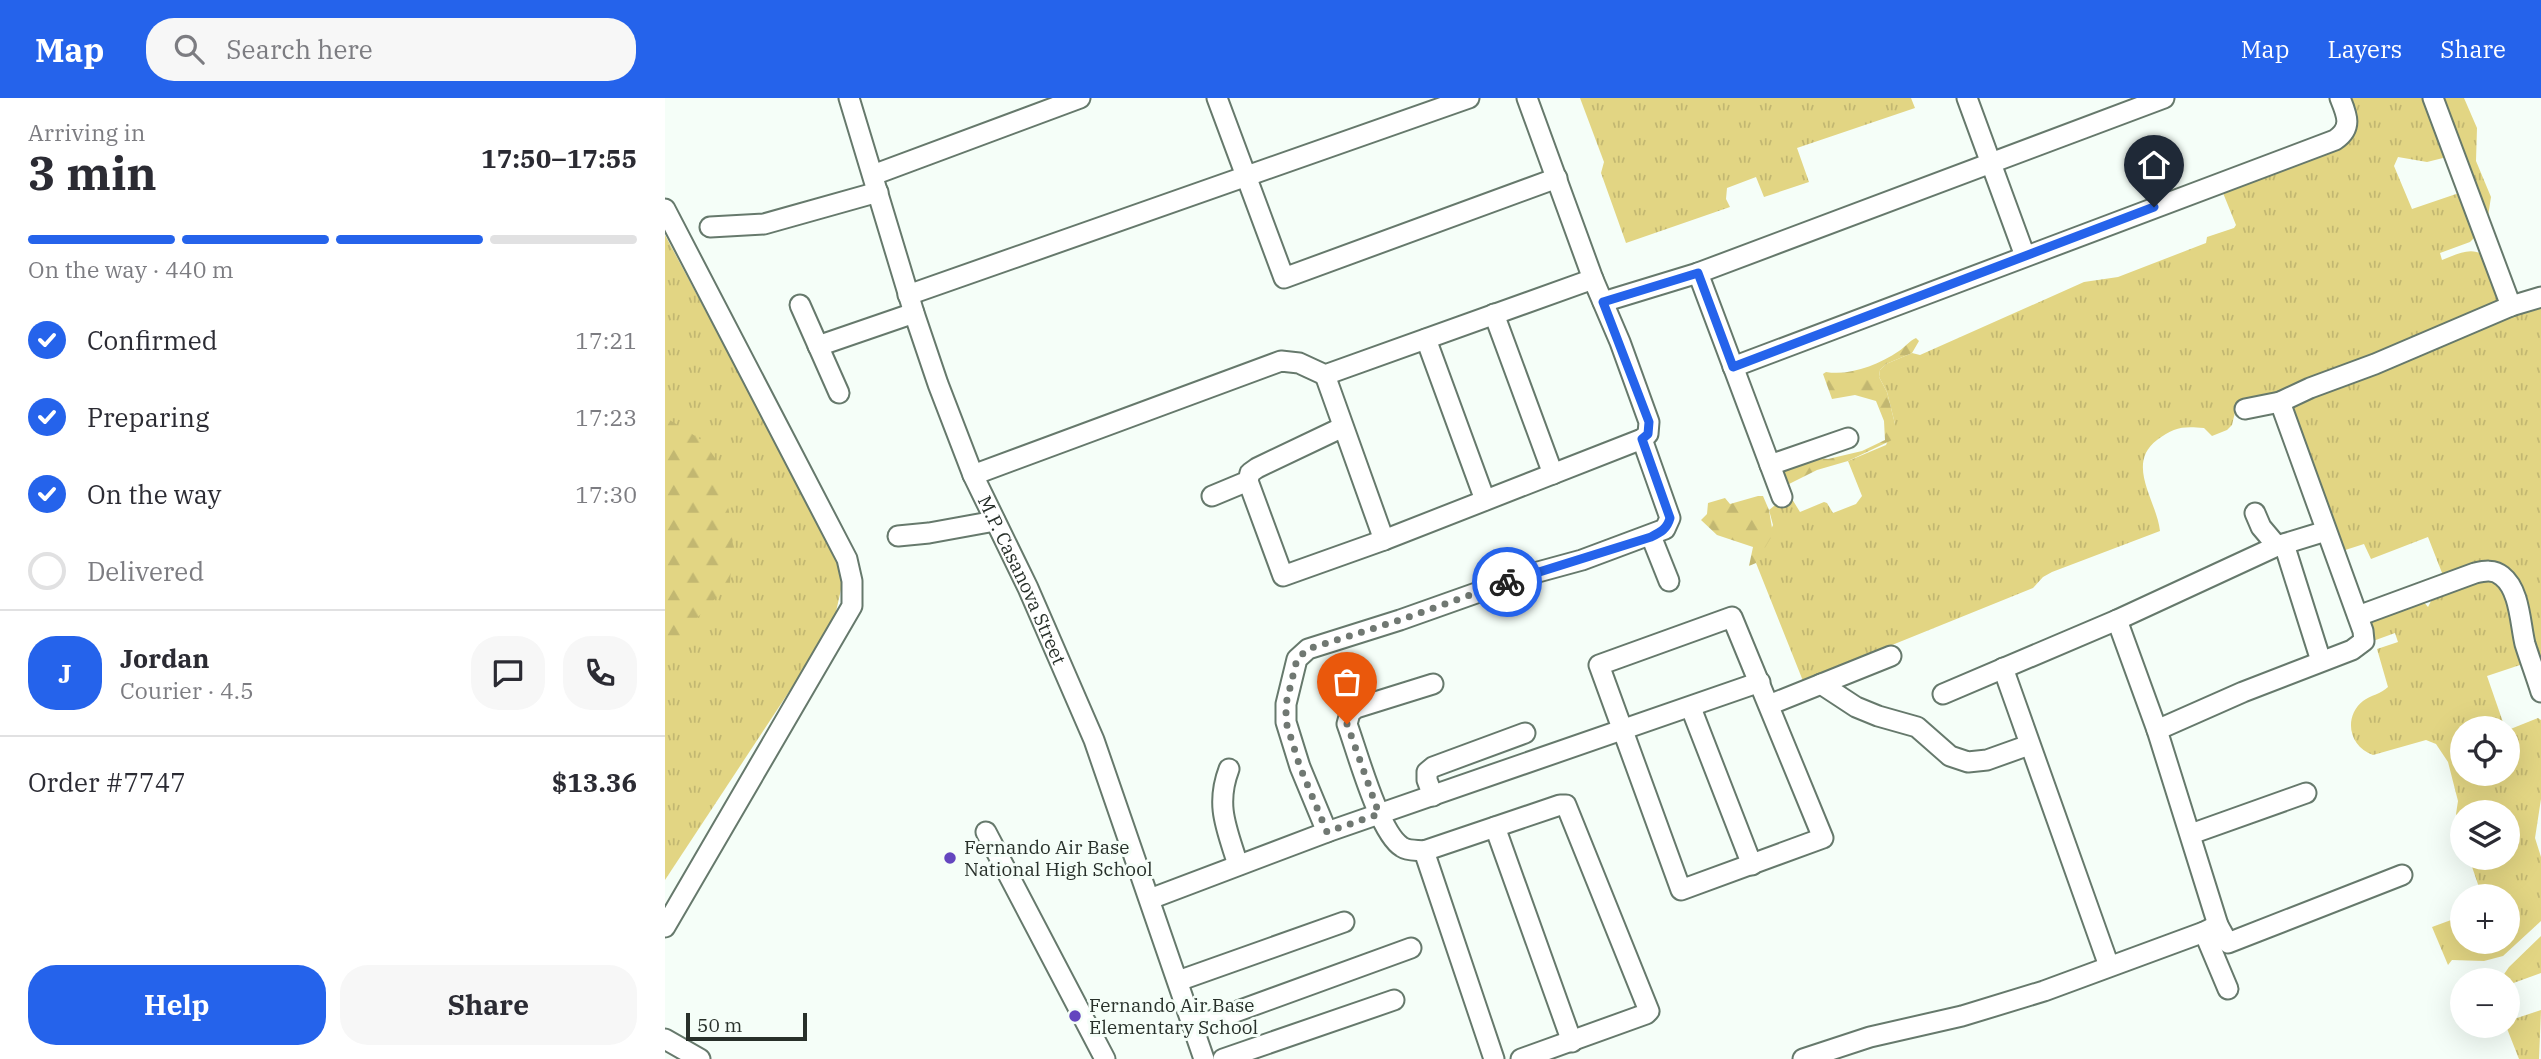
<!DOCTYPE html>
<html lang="en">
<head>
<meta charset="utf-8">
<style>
  body { margin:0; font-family:"IBM Plex Serif",serif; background:#f7f7f7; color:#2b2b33; height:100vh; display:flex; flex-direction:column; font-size:26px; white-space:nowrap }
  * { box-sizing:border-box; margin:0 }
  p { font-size:23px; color:#7c7c81 }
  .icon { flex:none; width:38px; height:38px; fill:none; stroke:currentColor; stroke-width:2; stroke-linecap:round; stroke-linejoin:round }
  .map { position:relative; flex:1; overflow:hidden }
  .panel { display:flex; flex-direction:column; background:#fff; width:665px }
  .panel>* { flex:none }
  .controls { position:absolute; left:1785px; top:618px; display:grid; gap:14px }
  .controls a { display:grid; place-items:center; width:70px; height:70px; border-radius:50%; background:#fff; box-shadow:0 7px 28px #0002; font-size:35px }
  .scale { position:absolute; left:21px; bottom:18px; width:121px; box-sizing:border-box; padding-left:7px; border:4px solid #28302a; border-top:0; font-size:19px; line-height:24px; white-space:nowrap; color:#28302a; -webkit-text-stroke:5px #f5fef8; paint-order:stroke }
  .pin { position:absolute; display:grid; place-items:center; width:60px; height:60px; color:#fff; margin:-72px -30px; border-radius:50% 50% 50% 0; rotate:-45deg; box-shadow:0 0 7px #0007 }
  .pin .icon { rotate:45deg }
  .courier { position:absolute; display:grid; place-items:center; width:70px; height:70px; margin:-35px; border:5px solid #2563eb; border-radius:50%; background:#fff; color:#222; box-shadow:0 2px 9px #0007 }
  .headline em { font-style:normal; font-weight:700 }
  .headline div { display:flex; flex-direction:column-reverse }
  .headline { display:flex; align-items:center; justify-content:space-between; height:119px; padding:0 28px }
  h1 { font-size:46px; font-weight:700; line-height:52px }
  .bar { display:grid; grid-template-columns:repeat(4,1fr); gap:10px 7px; align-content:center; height:84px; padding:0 28px }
  .bar i { height:9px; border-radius:5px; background:#e1e1e2 }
  .bar .current { background:#2563eb }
  .bar p { grid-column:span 4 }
  .line { display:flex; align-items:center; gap:18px; padding:0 28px; border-top:2px solid #e1e1e2 }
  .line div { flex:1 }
  .round { display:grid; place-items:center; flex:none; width:74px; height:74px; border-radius:28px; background:#f7f7f7 }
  ol { padding:0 28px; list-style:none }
  li { display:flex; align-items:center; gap:21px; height:77px }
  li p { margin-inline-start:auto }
  li .icon { padding:7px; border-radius:50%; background:#2563eb; color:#fff; stroke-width:4 }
  li:last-child { color:#7c7c81 }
  li i { width:38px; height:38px; border:4px solid #e1e1e2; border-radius:50% }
  .primary-button { display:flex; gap:14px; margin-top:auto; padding:14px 28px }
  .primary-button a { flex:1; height:80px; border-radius:28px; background:#2563eb; color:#fff; font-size:28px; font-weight:700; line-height:80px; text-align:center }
  .primary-button a+a { background:#f7f7f7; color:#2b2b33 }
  header { display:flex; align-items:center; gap:42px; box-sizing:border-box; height:98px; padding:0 35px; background:#2563eb; color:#fff }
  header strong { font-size:33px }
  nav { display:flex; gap:38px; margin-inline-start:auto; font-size:24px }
  .search { width:490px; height:63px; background:#f7f7f7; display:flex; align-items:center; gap:18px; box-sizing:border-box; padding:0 24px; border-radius:28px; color:#7c7c81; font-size:26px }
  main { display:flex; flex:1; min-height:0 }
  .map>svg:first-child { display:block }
  .grass { fill:url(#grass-tufts) }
  .forest { fill:url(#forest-firs) }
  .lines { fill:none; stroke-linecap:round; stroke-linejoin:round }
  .minor-casing { stroke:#66796c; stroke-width:23 }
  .minor { stroke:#fff; stroke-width:19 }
  .done { stroke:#707872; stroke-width:7; stroke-dasharray:0 12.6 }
  .route { stroke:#2563eb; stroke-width:9 }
  .poi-dot { fill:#6446bf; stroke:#f5fef8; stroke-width:2.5 }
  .labels { text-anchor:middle; stroke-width:6; stroke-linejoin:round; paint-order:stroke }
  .street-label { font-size:19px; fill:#28302a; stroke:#f5fef8 }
  .poi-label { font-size:19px; fill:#28302a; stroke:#f5fef8; text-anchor:start }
</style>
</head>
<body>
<header>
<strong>Map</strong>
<div class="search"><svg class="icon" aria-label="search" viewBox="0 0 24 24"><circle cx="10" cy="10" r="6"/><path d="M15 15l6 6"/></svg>Search here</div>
<nav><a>Map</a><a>Layers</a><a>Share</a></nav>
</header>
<main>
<section class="panel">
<div class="headline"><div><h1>3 min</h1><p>Arriving in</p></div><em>17:50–17:55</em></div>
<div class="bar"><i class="current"></i><i class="current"></i><i class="current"></i><i></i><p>On the way · 440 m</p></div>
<ol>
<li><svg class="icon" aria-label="check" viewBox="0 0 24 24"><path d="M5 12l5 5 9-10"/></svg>Confirmed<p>17:21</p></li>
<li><svg class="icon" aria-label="check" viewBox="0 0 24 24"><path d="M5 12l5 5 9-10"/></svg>Preparing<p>17:23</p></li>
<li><svg class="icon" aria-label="check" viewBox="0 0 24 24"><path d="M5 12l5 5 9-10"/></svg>On the way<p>17:30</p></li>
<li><i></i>Delivered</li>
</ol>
<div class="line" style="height:126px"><b class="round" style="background:#2563eb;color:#fff">J</b><div><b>Jordan</b><p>Courier · 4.5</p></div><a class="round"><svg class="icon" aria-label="chat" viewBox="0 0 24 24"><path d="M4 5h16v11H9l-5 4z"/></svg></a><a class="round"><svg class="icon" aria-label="phone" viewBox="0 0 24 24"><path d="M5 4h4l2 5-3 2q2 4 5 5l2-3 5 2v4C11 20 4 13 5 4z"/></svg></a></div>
<div class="line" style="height:91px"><div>Order #7747</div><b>$13.36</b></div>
<div class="primary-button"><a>Help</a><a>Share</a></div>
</section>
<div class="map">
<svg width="1876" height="961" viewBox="0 0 1876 961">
  <defs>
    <pattern id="grass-tufts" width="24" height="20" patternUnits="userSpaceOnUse" patternTransform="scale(1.75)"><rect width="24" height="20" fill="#e2d583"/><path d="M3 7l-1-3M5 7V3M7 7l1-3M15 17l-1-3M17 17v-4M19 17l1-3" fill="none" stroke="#c2b771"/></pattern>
    <pattern id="forest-firs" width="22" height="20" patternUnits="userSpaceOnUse" patternTransform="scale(1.75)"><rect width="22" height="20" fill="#e2d583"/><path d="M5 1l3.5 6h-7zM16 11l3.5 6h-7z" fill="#c2b771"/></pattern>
  </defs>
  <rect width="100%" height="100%" fill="#f5fef8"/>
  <g class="grass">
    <polygon points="915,0 1246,0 1250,10 1132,50 1144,84 1099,99 1091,79 1062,90 1061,101 1065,109 961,145 936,75 939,64"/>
    <path d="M 1681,0 L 1762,0 L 1782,59 L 1762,64 L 1733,59 L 1729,68 L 1747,111 L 1794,95 L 1810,134 L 1809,140 L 1805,144 L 1775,155 L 1777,162 C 1790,157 1804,149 1817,156 L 1834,204 L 1701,265 L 1571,310 L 1567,327 L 1562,332 L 1547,338 L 1539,330 C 1518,328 1509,329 1492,342 C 1460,366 1492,403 1495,433 L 1387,474 L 1378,479 L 1368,490 L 1138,583 L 1091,465 L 1108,427 L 1104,412 L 1109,408 L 1127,401 L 1135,414 L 1159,404 L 1162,405 L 1168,415 L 1191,406 L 1197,398 L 1183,363 L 1221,347 L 1230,326 L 1222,294 L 1214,279 L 1215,272 L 1221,266 L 1247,255 L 1255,257 L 1419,184 L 1453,179 L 1541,145 L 1542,139 L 1569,130 L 1571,127 L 1556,90 L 1670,47 Z"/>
    <polygon points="1774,0 1799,0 1812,30 1811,63 1826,99 1822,125"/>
    <polygon points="0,137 172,459 177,487 168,527 0,782"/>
    <polygon points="1876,205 1876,579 1843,478 1779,480 1763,439 1706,461 1699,446 1674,454 1625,310 1627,306"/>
    <path d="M 1815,477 L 1841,489 L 1858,566 L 1822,578 L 1840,630 L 1797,630 L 1797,676 L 1843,676 L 1843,632 L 1873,620 L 1876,622 L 1876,701 L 1870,740 L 1876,759 L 1876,823 L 1838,858 L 1819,863 L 1787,862 L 1783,867 L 1767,829 L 1797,818 L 1797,844 L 1843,844 L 1843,798 L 1817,798 L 1804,760 L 1843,760 L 1843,714 L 1797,714 L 1797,738 L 1791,716 L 1793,703 L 1783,664 L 1771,646 L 1761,642 L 1708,657 C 1684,649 1678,619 1698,603 C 1706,597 1716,596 1723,589 L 1712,551 L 1733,544 L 1730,535 L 1708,543 L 1700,522 L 1758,503 L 1763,509 L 1768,499 Z"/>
    <polygon points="1876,838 1876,875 1843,887 1843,882 1835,882 1844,869"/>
    <polygon points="1876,912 1874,961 1854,961 1841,928 1843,923"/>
  </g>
  <g class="forest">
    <path d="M 1251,240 L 1254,243 L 1247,255 L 1221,266 L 1215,272 L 1214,279 L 1222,294 L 1230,326 L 1231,334 L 1227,342 L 1183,363 L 1152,372 L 1122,387 L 1116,374 L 1119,370 L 1153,360 L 1163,361 L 1197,353 L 1220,342 L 1219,323 L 1211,303 L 1190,297 L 1167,301 L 1158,276 L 1161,274 C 1185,278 1213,267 1234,253 C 1240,249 1244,243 1251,240 Z"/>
    <polygon points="0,319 38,343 55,367 68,435 65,485 0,554"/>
    <polygon points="1093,398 1098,398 1104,412 1108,436 1091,465 1084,468 1088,449 1052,437 1036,422 1042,416 1043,405 1060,400 1065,406"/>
  </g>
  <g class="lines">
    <g class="minor-casing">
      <g id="minor">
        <path id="s1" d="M 184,0 L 249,215 L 273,286 L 308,377 L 363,490 L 429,642 L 539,961"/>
        <polyline points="552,0 619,180 892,80"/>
        <polyline points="1302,0 1360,158"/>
        <polyline points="1768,0 1846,208"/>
        <polyline points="208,77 415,0"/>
        <polyline points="0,111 182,461 187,483 187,508 0,829"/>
        <polyline points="45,129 99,126 213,94"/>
        <polyline points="1033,175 1117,399"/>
        <polyline points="243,197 804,0"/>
        <polyline points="938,204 1033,175 1499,0"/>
        <polyline points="135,207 174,295"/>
        <polyline points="829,216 888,376"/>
        <polyline points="761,241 820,402"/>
        <polyline points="153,248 249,215"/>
        <path d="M 1068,269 L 1670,42 C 1688,30 1682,17 1675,0"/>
        <polyline points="660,277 719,442"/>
        <polyline points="1580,311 1615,304 1645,290 1710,266 1846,208 1876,199"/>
        <polyline points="1105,367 1183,340"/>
        <polyline points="308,377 616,263 634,265 660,277 928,181"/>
        <polyline points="583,383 618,478 719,442 977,341 983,336 984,324 955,244 928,181 862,0"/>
        <polyline points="547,398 583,383 585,375 592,370 678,329"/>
        <polyline points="1590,415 1596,429 1612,448"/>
        <polyline points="233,438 264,435 330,423"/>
        <polyline points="986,438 1004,483"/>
        <polyline points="1619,446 1656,563"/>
        <path d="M 1693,518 L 1810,475 C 1819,473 1829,471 1837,478 C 1855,492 1855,525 1860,546 C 1865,562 1871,578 1876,594"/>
        <polygon points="1067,519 1158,740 1016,792 934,567"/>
        <polyline points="1452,522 1492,632 1553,827 1563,845 1737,777"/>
        <polyline points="1338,570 1444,868"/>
        <path d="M 768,586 L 691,610 L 685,615 L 682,626 C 692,653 714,735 737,749 C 743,753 752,752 759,753 L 895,707 L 901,707 L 984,913 L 981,916 L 856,961"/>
        <polyline points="1156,586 1191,609 1213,618 1252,629 1285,658 1303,664 1322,662 1364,647"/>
        <polyline points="1278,596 1452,522 1612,448 1661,433"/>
        <polyline points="1104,607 1226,558"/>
        <polyline points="1026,610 1087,767"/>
        <polyline points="1492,632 1578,594 1687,552 1699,543 1698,533 1615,304"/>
        <path d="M 564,671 C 550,708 562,731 573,767"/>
        <polyline points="768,698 762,682 762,674 768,669 860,635"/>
        <polyline points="830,729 907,944"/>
        <polyline points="321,734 440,961"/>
        <polyline points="662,734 635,669 621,624 621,606 632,561 643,551 735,522 862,477 917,462 1000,431 1005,420 977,341"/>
        <polyline points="1526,736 1641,695"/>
        <polyline points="759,753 829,961"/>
        <polyline points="485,801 662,734 1095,584"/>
        <polyline points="1539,834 1563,891"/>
        <polyline points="513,883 679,824"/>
        <polyline points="529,929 746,850"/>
        <polyline points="0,941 35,961"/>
        <polyline points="558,961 729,902"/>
        <polyline points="1138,961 1205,939 1297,918 1379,893 1539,834 1553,827"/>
      </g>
    </g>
    <use href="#minor" class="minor"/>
  </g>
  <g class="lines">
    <polyline class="done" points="682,626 714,716 662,734 635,669 621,624 621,606 632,561 643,551 735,522 842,484"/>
    <path class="route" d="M 842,484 L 986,439 C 996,434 1002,431 1005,420 L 977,341 L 983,336 L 984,324 L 938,204 L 1033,175 L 1068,269 L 1489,109"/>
  </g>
  <g class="poi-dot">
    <circle cx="285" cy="760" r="7"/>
    <circle cx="410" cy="918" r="7"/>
  </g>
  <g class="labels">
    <g class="street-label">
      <text dy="7" stroke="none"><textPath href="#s1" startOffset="513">M.P. Casanova Street</textPath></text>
    </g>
    <g class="poi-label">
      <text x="299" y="756">Fernando Air Base<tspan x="299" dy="22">National High School</tspan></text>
      <text x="424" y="914">Fernando Air Base<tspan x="424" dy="22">Elementary School</tspan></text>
    </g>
  </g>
</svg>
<div class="controls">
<a><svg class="icon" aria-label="locate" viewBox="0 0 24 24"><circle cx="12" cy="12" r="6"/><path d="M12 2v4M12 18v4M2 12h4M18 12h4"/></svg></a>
<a><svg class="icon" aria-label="layers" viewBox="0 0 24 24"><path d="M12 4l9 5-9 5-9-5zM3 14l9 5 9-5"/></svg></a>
<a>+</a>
<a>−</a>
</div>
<div class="scale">50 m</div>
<div class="pin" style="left:682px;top:626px;background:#ea580c"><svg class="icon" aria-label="bag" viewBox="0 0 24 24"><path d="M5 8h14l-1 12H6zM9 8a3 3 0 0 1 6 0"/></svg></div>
<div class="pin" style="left:1489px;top:109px;background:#1f2937"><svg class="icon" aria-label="home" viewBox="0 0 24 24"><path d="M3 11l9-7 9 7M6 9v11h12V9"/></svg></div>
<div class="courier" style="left:842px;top:484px"><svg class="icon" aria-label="bike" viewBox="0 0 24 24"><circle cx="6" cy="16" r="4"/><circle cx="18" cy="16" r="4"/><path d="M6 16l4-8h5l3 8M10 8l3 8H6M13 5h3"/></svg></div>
</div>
</main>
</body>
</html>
